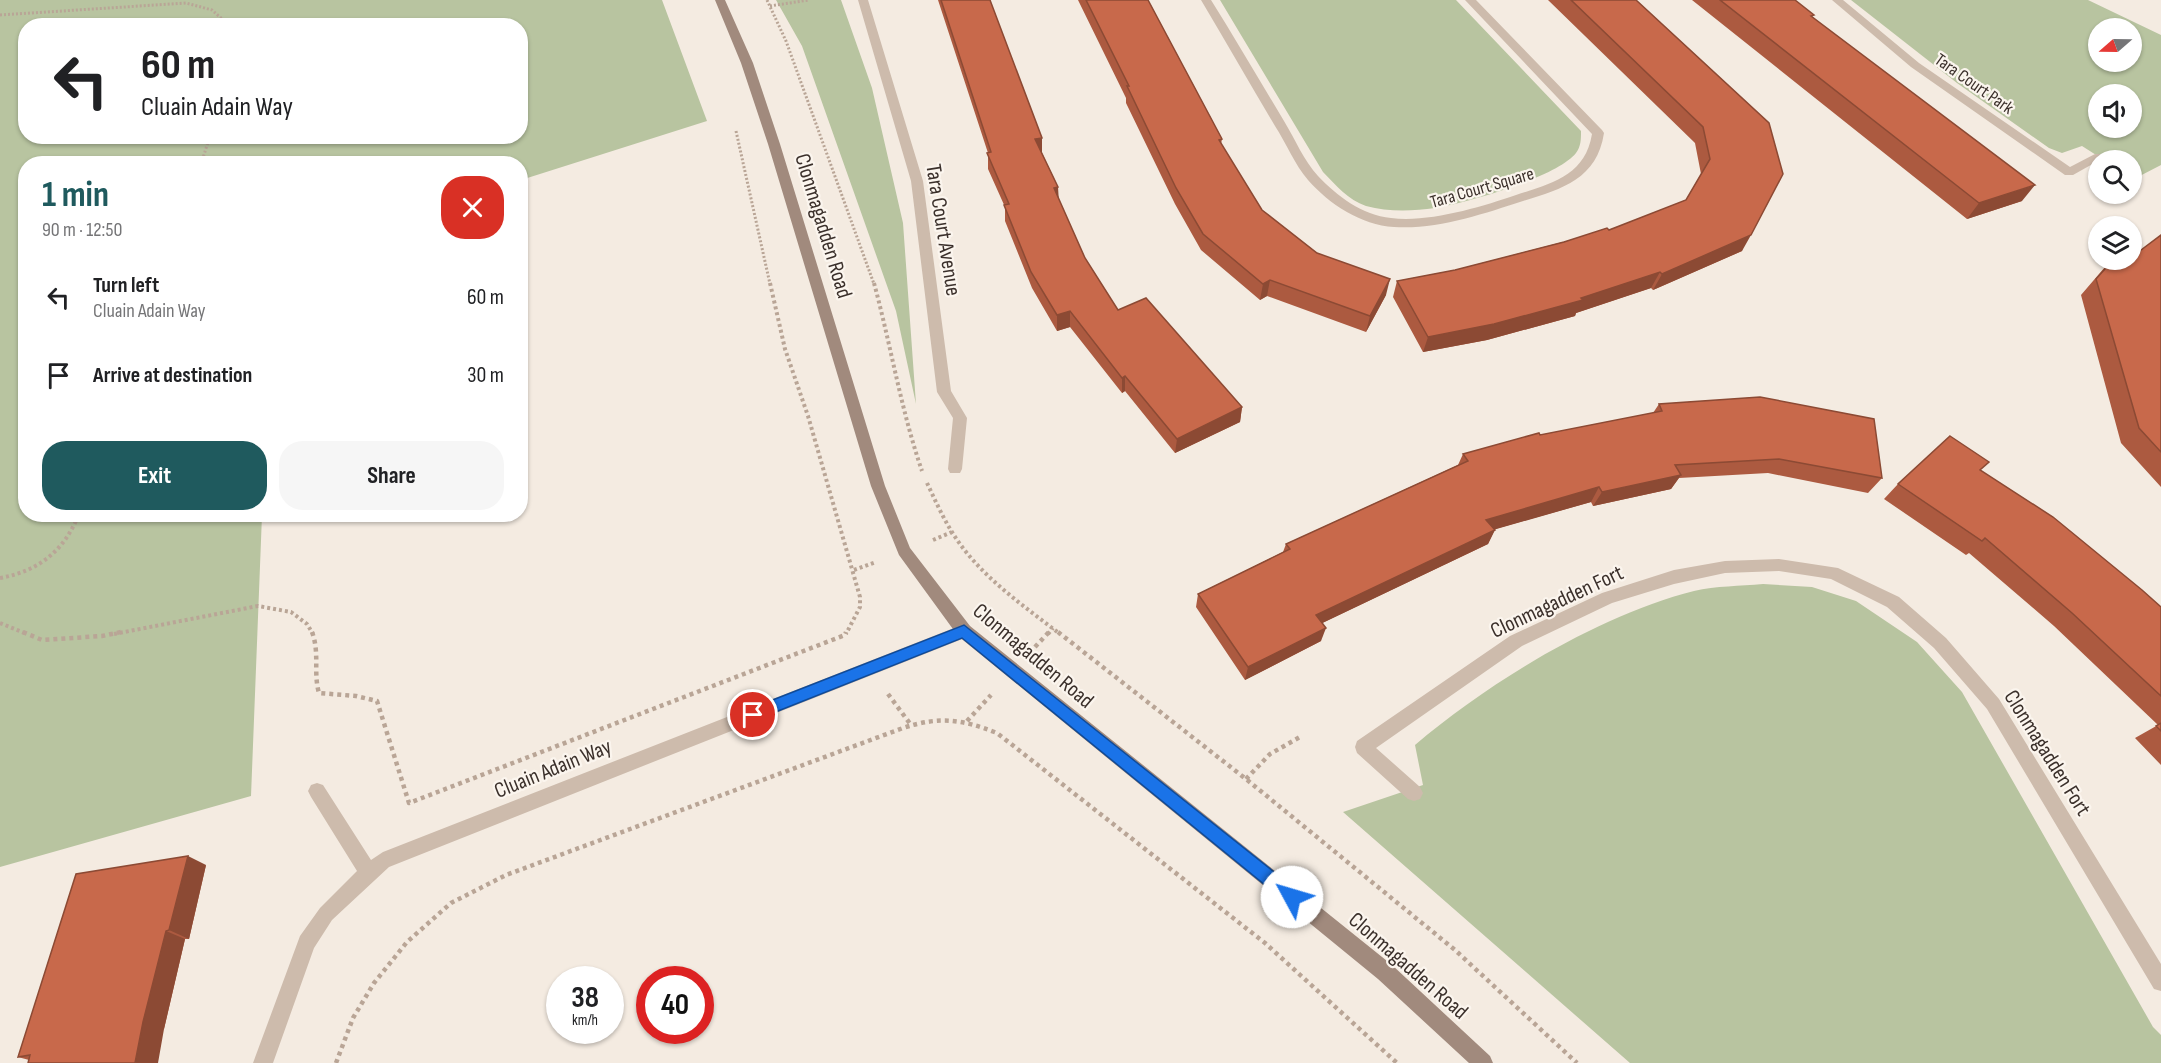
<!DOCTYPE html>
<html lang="en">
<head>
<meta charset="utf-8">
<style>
  body { margin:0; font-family:"Sofia Sans Condensed",sans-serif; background:#f6f6f6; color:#202124; height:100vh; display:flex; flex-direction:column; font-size:22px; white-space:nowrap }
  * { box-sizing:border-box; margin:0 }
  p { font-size:20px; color:#757577 }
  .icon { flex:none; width:33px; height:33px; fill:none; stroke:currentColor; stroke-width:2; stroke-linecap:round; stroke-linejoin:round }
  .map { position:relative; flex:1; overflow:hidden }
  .side { position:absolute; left:18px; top:156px; width:510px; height:366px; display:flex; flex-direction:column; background:#fff; border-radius:24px; box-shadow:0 2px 4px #0004 }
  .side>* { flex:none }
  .top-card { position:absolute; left:18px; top:18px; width:510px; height:126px; border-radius:24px; box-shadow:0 2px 4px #0004; background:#fff; color:#202124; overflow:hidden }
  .needle { width:39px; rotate:250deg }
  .buttons { position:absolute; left:2088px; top:18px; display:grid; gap:12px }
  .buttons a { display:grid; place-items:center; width:54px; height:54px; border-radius:50%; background:#fff; box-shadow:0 2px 4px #0004; font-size:30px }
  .speed { position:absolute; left:546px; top:966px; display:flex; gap:12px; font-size:30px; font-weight:700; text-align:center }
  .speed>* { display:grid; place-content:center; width:78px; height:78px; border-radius:50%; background:#fff; box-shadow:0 2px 4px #0004; line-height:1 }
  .speed small { font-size:15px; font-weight:400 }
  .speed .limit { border:9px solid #d22; background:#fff; color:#111 }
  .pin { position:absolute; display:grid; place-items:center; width:51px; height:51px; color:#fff; margin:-26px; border:3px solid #fff; border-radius:50%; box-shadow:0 2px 6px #0007 }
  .me { position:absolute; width:66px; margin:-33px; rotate:309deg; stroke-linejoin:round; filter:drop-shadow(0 0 4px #0008) }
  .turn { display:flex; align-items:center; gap:21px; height:126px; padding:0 24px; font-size:27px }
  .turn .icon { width:78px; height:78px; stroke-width:2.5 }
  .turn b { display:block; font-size:42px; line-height:51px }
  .round { display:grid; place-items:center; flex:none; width:63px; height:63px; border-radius:24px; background:#f6f6f6 }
  .summary { display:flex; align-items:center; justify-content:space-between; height:102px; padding:0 24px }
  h1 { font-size:36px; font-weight:700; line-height:45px; color:#1f5a5e }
  .button { display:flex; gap:12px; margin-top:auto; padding:12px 24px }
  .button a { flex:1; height:69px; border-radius:24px; background:#1f5a5e; color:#fff; font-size:24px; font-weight:700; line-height:69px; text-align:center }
  .button a+a { background:#f6f6f6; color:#202124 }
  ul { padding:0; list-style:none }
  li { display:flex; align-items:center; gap:18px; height:78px; padding:0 24px }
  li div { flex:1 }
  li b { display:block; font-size:22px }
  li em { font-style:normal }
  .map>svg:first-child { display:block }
  .green { fill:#b8c4a0; fill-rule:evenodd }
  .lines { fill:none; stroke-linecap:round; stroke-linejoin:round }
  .path-far2 { stroke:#b9a596; stroke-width:3; stroke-dasharray:2 2; stroke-linecap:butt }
  .path-far1 { stroke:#b9a596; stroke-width:4; stroke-dasharray:3 3; stroke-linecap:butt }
  .path { stroke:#b9a596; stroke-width:4.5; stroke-dasharray:4 4; stroke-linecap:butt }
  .street { fill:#cdbbac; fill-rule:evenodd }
  .secondary { fill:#a18a7d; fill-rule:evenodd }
  .wall { fill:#ac5a40 }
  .shaded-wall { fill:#8c4a34 }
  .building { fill:#c8694b; stroke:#8c4a34; stroke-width:1.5 }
  .route { fill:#1a73e8; stroke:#114b97; stroke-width:1.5 }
  .labels { text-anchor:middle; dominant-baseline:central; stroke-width:4.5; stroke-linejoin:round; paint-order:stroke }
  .far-street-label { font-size:18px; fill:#3b302b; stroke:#fbf5ee }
  .street-label { font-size:22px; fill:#3b302b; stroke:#fbf5ee }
</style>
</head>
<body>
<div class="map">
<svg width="2161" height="1063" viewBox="0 0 2161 1063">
  <rect width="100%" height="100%" fill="#f4ebe1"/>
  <g class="green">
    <path d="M0 0H662L707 121 521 180 520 164H26V514L262 515 251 796 0 867ZM26 26H520V136H26Z"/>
    <path d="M776 0H841L872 88 903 223 916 404 896 311 802 46Z"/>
    <path d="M1220 0H1456L1581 131C1581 140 1581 146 1576 153 1557 177 1467 203 1435 208 1413 211 1388 212 1366 206 1348 200 1336 185 1323 172Z"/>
    <path d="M1851 0H2088L2161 35V165L2132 180V160H2104L2082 146 2062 153 2049 148 1957 83ZM2098 28H2132V62H2098ZM2098 94H2132V128H2098Z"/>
    <path d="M1763 584 1812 587 1856 601 1917 642 1962 692 2153 1027 2161 1035V1063H1630L1343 812 1423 785 1415 745C1489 682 1599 615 1694 591 1716 586 1740 586 1763 584Z"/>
  </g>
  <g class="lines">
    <g class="path-far2">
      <path d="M767 0 786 41 874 284"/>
      <path d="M770 6 809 0"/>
      <path d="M0 15 186 3 212 10 230 26"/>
      <path d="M736 131 770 284"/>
      <path d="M201 164 210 136"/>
    </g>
    <g class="path-far1">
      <path d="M770 283 785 349 808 416 860 597V607L846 634"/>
      <path d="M874 283C891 346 901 410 922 471"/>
      <path d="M927 483C937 504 946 525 960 544 986 580 1025 607 1060 634"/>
      <path d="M933 540 952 532"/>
      <path d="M854 570 876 562"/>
      <path d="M0 578C39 571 64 551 79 514"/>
      <path d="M0 623 27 634"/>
      <path d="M114 634 258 606 291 612 307 624 313 634"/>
      <path d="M1048 634 1053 628"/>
    </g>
    <g class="path">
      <path d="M23 632 42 640 102 636 121 632"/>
      <path d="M312 632C320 653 313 673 319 693L356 696 377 701 409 803 845 635 846 632"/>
      <path d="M1058 632 1246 779 1455 950 1577 1063"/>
      <path d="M1035 647 1049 632"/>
      <path d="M888 694 911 725"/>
      <path d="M967 721 991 695"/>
      <path d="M1246 779 1270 754 1300 737"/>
      <path d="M336 1063 353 1018 374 983 407 942 451 903 506 875 903 728C940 716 961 719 997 733L1265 943 1397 1063"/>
    </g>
    <g class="street">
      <path d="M858 0H868L923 181 951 391 967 418 962 469 960 473H950L948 469 953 418 937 392 911 181Z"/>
      <path d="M1201 0H1211C1236 40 1260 81 1284 121 1295 139 1304 161 1318 176 1337 196 1362 215 1391 218 1428 223 1481 207 1516 195 1552 183 1585 176 1592 134L1465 0H1476L1602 130 1604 133C1597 179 1562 189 1523 201 1483 214 1436 230 1394 227 1361 225 1329 204 1308 180 1295 165 1286 143 1275 126 1250 84 1226 42 1201 0Z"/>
      <path d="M1832 0H1843L1919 63 2070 167 2095 154H2103L2105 157 2073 175H2065L1911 67Z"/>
      <path d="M1779 559 1838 568 1899 597 1946 638 1999 699 2161 964V991L2154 989 1987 709 1934 648 1887 607 1831 579 1779 571 1725 573 1674 584 1612 603 1522 646 1376 748 1420 787 1423 793 1420 799 1414 801 1408 799 1357 753 1355 747 1357 741 1510 636 1602 593 1674 570 1725 561Z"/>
      <path d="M964 624 970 626 972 631 970 636 389 867 332 920 314 948 273 1063H253L300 936 320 908 357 871 311 797 308 791 311 785 317 783 323 785 371 860 383 852Z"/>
    </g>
    <path class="secondary" d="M715 0H725L753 63 780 144 885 486 910 548 970 626 1392 965 1490 1056 1493 1063H1469L1378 979 958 636 899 555 871 486 768 144 741 63Z"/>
  </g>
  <g class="wall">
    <path d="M938 0H990L1042 153 1058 187V198L1085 258 1118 310 1242 407 1240 422 1175 453 1125 391 1122 393 1070 327 1057 331 1032 288 1005 221V207L988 169V153Z"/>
    <path d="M1078 0H1148L1222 139 1221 144 1262 210 1317 253 1386 295 1366 332 1267 296 1260 300 1201 250 1175 204 1126 103V98Z"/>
    <path d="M1548 0H1636L1769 123 1742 251 1653 290 1651 288 1576 313 1575 316 1487 340 1423 352 1393 297 1397 281 1455 270 1609 230 1686 200 1701 174 1695 143Z"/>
    <path d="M1692 0H1795L1813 17 2022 201 1967 219Z"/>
    <path d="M2161 235V487L2121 443 2081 295 2111 260H2132L2137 253Z"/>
    <path d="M1659 404 1882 478 1868 493 1768 473 1679 478 1671 489 1593 506 1591 502 1495 529 1488 544 1322 623 1321 641 1245 680 1196 607 1198 594 1283 552 1286 544 1458 465 1463 454 1540 435 1653 413Z"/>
    <path d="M1980 470 2161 607V765L2135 738 2158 725 2054 626 1969 553 1966 555 1884 499 1898 484Z"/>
    <path d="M206 865 189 939H185L164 1029 29 1060 18 1057Z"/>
  </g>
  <g class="shaded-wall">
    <path d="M1042 138V154L1035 139Z"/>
    <path d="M2035 185 2022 201 1967 219 1979 203Z"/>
    <path d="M1058 187 1059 203 1054 188Z"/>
    <path d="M1751 235 1742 251 1653 290 1662 274Z"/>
    <path d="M1660 272 1651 288 1576 313 1575 316 1487 340 1423 352 1428 337 1581 298Z"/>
    <path d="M1390 279 1386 295 1366 332 1370 316Z"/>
    <path d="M1270 280 1267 296 1260 300 1263 284Z"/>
    <path d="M1070 311V327L1057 331V315Z"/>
    <path d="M1125 376V391L1122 393V378Z"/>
    <path d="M1242 407 1240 422 1175 453 1177 439Z"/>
    <path d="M1681 475 1671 489 1593 506 1602 492Z"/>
    <path d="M1599 487 1591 502 1479 534 1486 520Z"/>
    <path d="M1495 530 1488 544 1312 628 1316 615Z"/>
    <path d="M1326 628 1321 641 1245 680 1248 667Z"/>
    <path d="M188 856 206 865 189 939 169 930Z"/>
    <path d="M166 931 185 939 164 1029 158 1063H135L143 1022Z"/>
  </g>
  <g class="building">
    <path d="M941 0H990L1042 138 1035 139 1058 187 1054 188 1085 258 1118 310 1146 298 1242 407 1177 439 1125 376 1122 378 1070 311 1057 315 1031 272 1004 205 1009 204 987 153 991 152Z"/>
    <path d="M1086 0H1148L1222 139 1219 140 1262 210 1317 253 1390 279 1370 316 1270 280 1263 284 1203 234 1176 188 1127 86H1129Z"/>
    <path d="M1571 0H1636L1769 123 1783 174 1751 235 1662 274 1660 272 1581 298 1583 300 1494 324 1428 337 1397 281 1455 270 1564 242 1607 228 1609 230 1686 200 1710 159 1703 127Z"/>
    <path d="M1720 0H1795L1814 15 1811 16 2035 185 1979 203Z"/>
    <path d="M2161 235V452L2139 428 2096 279 2113 260H2132V251L2137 253Z"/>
    <path d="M1760 397 1874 419 1882 478 1779 459 1675 465 1681 475 1602 492 1599 487 1486 520 1495 530 1316 615 1326 628 1248 667 1198 594 1290 549 1286 544 1468 461 1463 454 1539 433 1540 435 1662 411 1659 404Z"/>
    <path d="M1950 436 1989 462 1980 470 2053 517 2142 590 2161 607V696L2072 613 1985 538 1982 541 1898 484Z"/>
    <path d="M2161 723V731L2156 726Z"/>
    <path d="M188 856 169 930 166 931 143 1022 135 1063H28L30 1055 18 1057 76 874Z"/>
  </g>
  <path class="route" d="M964 625 1298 891 1301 897 1298 903 1292 905 1287 903 962 638 753 721 747 719 745 715 747 710Z"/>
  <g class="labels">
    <g class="far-street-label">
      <text transform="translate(1974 84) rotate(35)">Tara Court Park</text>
      <text transform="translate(1482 188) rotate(-16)">Tara Court Square</text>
    </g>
    <g class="street-label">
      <text transform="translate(823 226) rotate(73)">Clonmagadden Road</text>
      <text transform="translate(943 230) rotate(81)">Tara Court Avenue</text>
      <text transform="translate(1557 602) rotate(-25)">Clonmagadden Fort</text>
      <text transform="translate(1033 656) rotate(40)">Clonmagadden Road</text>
      <text transform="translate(2047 753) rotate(58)">Clonmagadden Fort</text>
      <text transform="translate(553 769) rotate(-22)">Cluain Adain Way</text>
      <text transform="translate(1408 966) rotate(41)">Clonmagadden Road</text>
    </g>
  </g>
</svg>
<div class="buttons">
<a><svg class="needle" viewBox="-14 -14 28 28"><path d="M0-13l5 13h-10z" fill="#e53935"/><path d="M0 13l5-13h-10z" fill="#757577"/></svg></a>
<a><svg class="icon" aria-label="sound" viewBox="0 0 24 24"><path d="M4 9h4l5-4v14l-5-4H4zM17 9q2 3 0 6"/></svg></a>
<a><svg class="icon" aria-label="search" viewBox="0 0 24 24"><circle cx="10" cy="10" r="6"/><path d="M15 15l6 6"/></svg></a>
<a><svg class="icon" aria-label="layers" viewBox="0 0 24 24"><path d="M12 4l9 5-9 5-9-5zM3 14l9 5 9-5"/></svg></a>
</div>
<div class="speed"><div>38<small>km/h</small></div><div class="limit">40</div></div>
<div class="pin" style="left:753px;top:715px;background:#d93025"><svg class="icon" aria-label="arrive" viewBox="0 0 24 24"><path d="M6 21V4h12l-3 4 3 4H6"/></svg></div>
<svg class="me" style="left:1292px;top:897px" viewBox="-20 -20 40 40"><circle r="19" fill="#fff"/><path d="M0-13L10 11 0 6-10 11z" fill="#1a73e8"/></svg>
<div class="top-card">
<div class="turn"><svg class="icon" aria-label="left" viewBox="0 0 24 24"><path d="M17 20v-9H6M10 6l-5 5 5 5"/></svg><div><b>60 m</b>Cluain Adain Way</div></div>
</div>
<section class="side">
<div class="summary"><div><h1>1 min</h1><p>90 m · 12:50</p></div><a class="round" style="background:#d93025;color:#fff"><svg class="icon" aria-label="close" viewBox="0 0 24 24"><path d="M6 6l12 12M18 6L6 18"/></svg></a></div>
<ul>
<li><svg class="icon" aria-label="left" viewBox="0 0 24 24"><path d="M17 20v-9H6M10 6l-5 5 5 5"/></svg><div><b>Turn left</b><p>Cluain Adain Way</p></div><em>60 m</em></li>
<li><svg class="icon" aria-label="arrive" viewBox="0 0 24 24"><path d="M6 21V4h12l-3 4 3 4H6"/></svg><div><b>Arrive at destination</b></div><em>30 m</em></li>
</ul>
<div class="button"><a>Exit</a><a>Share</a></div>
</section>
</div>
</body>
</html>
